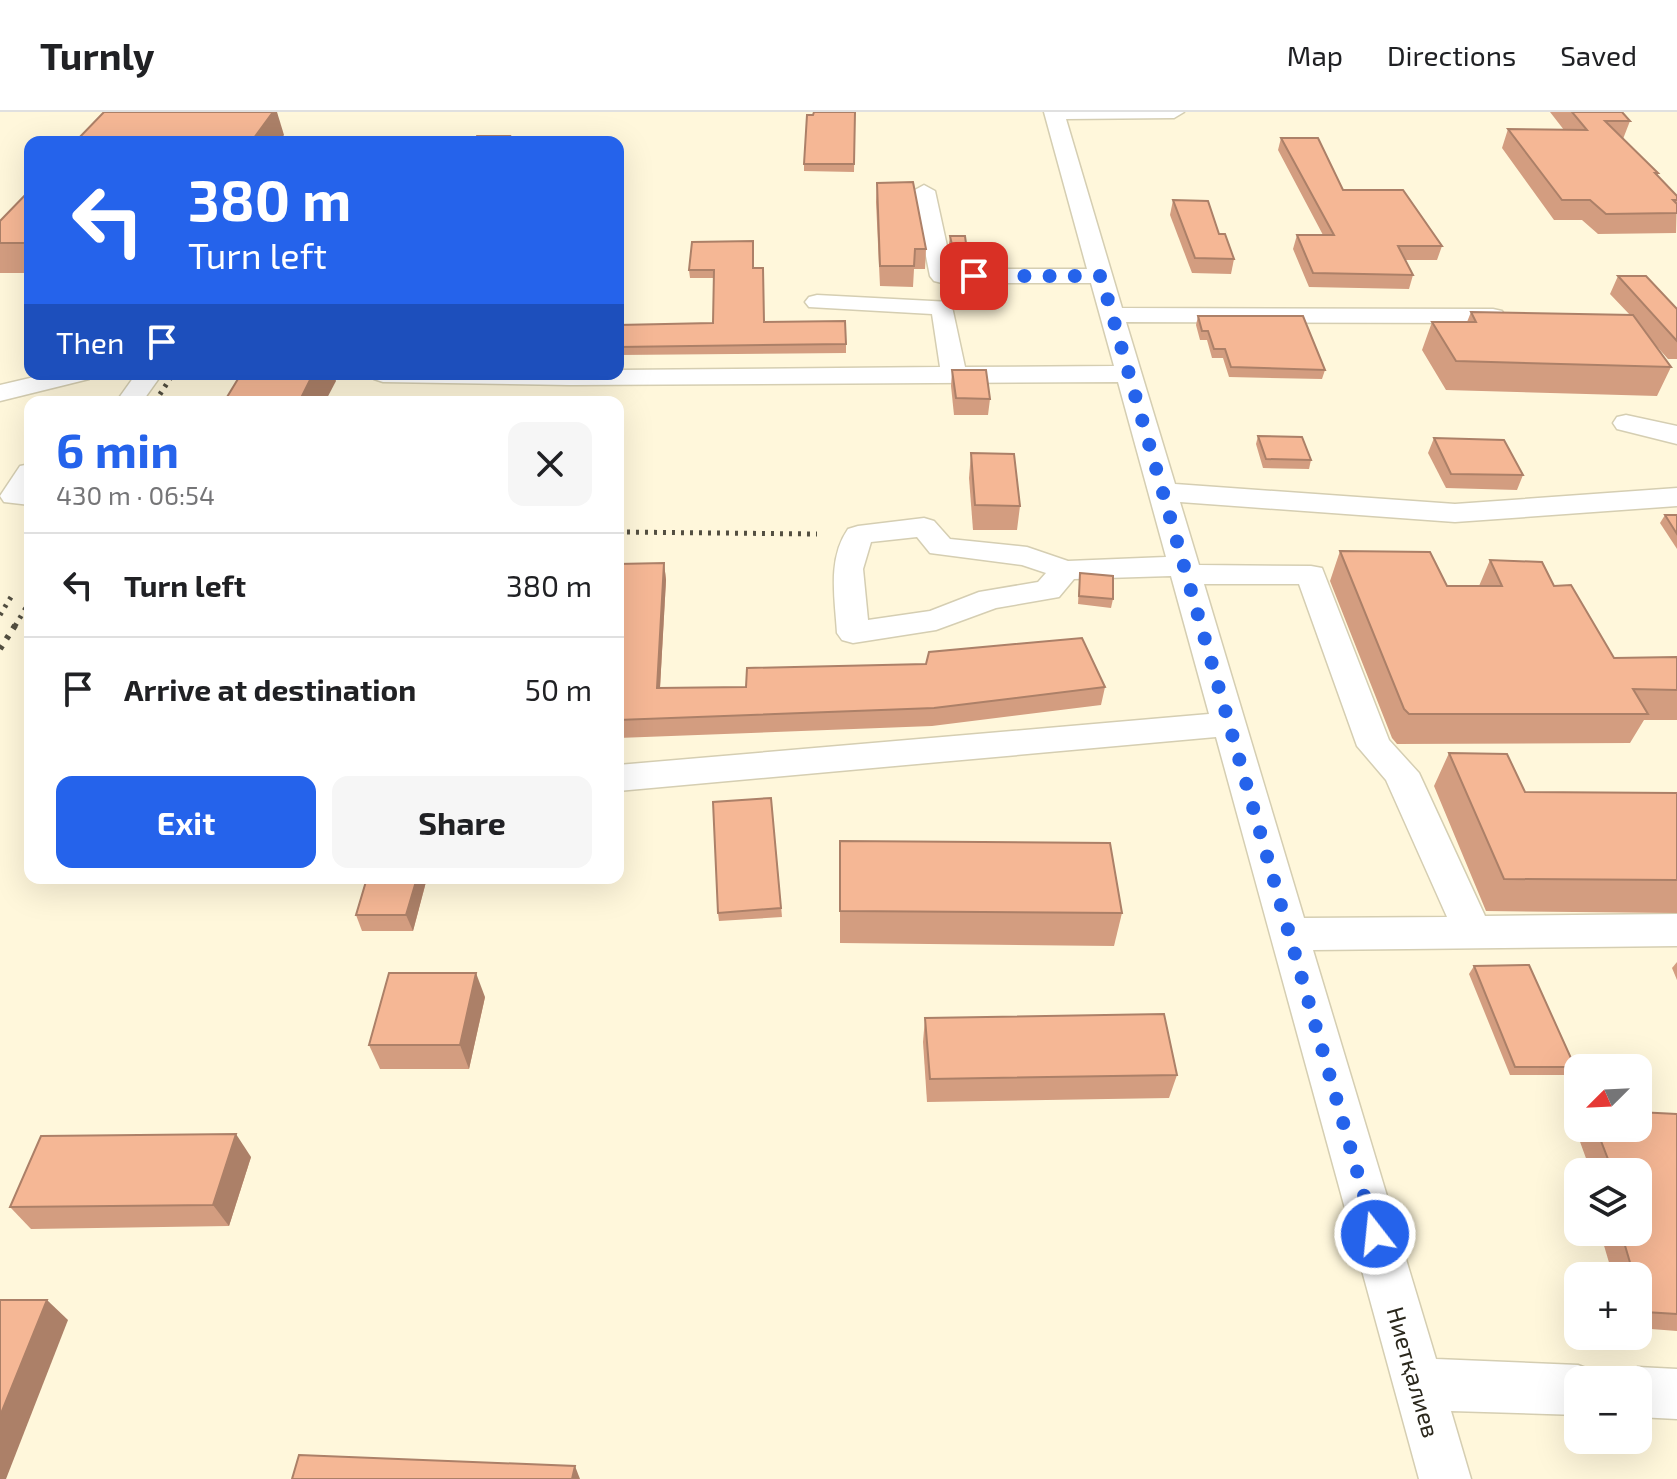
<!DOCTYPE html>
<html lang="en">
<head>
<meta charset="utf-8">
<style>
  body { margin:0; font-family:"Exo 2",sans-serif; background:#f6f6f6; color:#202124; height:100vh; display:flex; flex-direction:column; font-size:30px; white-space:nowrap }
  * { box-sizing:border-box; margin:0 }
  p { font-size:26px; color:#757577 }
  .icon { flex:none; width:44px; height:44px; fill:none; stroke:currentColor; stroke-width:2; stroke-linecap:round; stroke-linejoin:round }
  .map { position:relative; flex:1; overflow:hidden }
  .side { position:absolute; left:24px; top:284px; width:600px; height:488px; display:flex; flex-direction:column; background:#fff; border-radius:16px; box-shadow:0 8px 32px #0002 }
  .side>* { flex:none }
  .guide { position:absolute; left:24px; top:24px; width:600px; height:244px; border-radius:16px; box-shadow:0 8px 32px #0002; background:#2563eb; color:#fff; overflow:hidden }
  .needle { width:52px; rotate:246deg }
  .fabs { position:absolute; left:1564px; top:942px; display:grid; gap:16px }
  .fabs a { display:grid; place-items:center; width:88px; height:88px; border-radius:16px; background:#fff; box-shadow:0 8px 32px #0002; font-size:40px }
  .pin { position:absolute; display:grid; place-items:center; width:68px; height:68px; color:#fff; margin:-34px; border-radius:16px; box-shadow:0 4px 12px #0006 }
  .me { position:absolute; width:88px; margin:-44px; rotate:344deg; stroke-linejoin:round; filter:drop-shadow(0 0 6px #0008) }
  .turn { display:flex; align-items:center; gap:28px; height:168px; padding:0 32px; font-size:36px }
  .turn .icon { width:104px; height:104px; stroke-width:2.5 }
  .turn b { display:block; font-size:56px; line-height:68px }
  .then { display:flex; align-items:center; height:76px; padding:0 32px; background:#0003; gap:16px; font-size:30px }
  .round { display:grid; place-items:center; flex:none; width:84px; height:84px; border-radius:16px; background:#f6f6f6 }
  .overview { display:flex; align-items:center; justify-content:space-between; height:136px; padding:0 32px }
  h1 { font-size:48px; font-weight:700; line-height:60px; color:#2563eb }
  .cta { display:flex; gap:16px; margin-top:auto; padding:16px 32px }
  .cta a { flex:1; height:92px; border-radius:16px; background:#2563eb; color:#fff; font-size:32px; font-weight:700; line-height:92px; text-align:center }
  .cta a+a { background:#f6f6f6; color:#202124 }
  ul { padding:0; list-style:none }
  li { display:flex; align-items:center; gap:24px; height:104px; padding:0 32px; border-top:2px solid #e0e0e0 }
  li div { flex:1 }
  li b { display:block; font-size:30px }
  li em { font-style:normal }
  header { display:flex; align-items:center; gap:48px; box-sizing:border-box; height:112px; padding:0 40px; background:#fff; border-bottom:2px solid #e0e0e0 }
  header strong { font-size:38px }
  nav { display:flex; gap:44px; margin-inline-start:auto; font-size:28px }
  .map>svg:first-child { display:block }
  .lines { fill:none; stroke-linecap:round; stroke-linejoin:round }
  .minor-casing { stroke:#d5ceb2; stroke-width:3 }
  .minor { fill:#fff; fill-rule:evenodd }
  .rail-far1 { stroke:#534f41; stroke-width:5; stroke-dasharray:3 6; stroke-linecap:butt }
  .rail { stroke:#534f41; stroke-width:6; stroke-dasharray:4 8; stroke-linecap:butt }
  .wall { fill:#d39d80 }
  .shaded-wall { fill:#ac8068 }
  .building { fill:#f5b795; stroke:#ac8068; stroke-width:2 }
  .route { stroke:#2563eb; stroke-width:14; stroke-dasharray:0 25.2 }
  .labels { text-anchor:middle; dominant-baseline:central; stroke-width:6; stroke-linejoin:round; paint-order:stroke }
  .street-label { font-size:24px; fill:#2b281d; stroke:#fff }
</style>
</head>
<body>
<header>
<strong>Turnly</strong>
<nav><a>Map</a><a>Directions</a><a>Saved</a></nav>
</header>
<div class="map">
<svg width="1677" height="1367" viewBox="0 0 1677 1367">
  <rect width="100%" height="100%" fill="#fff7db"/>
  <g class="lines">
    <g class="minor-casing">
      <g id="minor">
        <path d="M1044 0H1184L1174 6 1066 7 1122 196 1493 197 1502 199 1505 204 1502 209 1493 211 1126 210 1175 372 1455 392 1677 376V394L1455 410 1180 390 1199 453 1311 454 1322 456 1389 628 1419 661 1485 804 1677 802V834L1313 838 1436 1247 1578 1253 1596 1260 1599 1268H1578V1303L1451 1299 1471 1367H1419L1216 625 618 679V653L1209 602 1171 464 1074 467 1059 485 996 496 936 518 853 531 842 528 837 521C835 487 827 447 848 417L858 414 924 406 934 409 950 427 1027 435 1068 449 1166 445 1118 270 570 273 383 270 374 267 370 262H618V258L940 255 932 202 809 195 805 190 809 185 817 183 951 190 965 255 1114 254 1091 171H942L934 169 930 164 913 79 924 73 935 79 952 157H1087ZM917 425 930 441 1022 453 1046 461 1038 470 979 480 930 499 868 508 863 457 871 430ZM1204 472H1299L1357 634 1386 668 1447 805 1304 806Z"/>
        <path d="M47 262H93L89 267 0 289V273Z"/>
        <path d="M136 262H162L142 290H116Z"/>
        <path d="M1626 303 1677 314V332L1617 317 1613 311 1617 305Z"/>
        <path d="M30 352V393L4 390 0 384 20 354Z"/>
        <path d="M1638 1255 1677 1257V1307L1638 1305V1268H1618L1620 1262Z"/>
      </g>
    </g>
    <use href="#minor" class="minor"/>
    <g class="rail-far1">
      <path d="M155 290 173 262"/>
      <path d="M618 420 817 422"/>
      <path d="M0 503 11 485"/>
      <path d="M15 514 30 489"/>
    </g>
    <path class="rail" d="M0 537 16 512"/>
  </g>
  <g class="wall">
    <path d="M855 0 854 60 804 59V52Z"/>
    <path d="M1550 0H1622L1630 9 1623 27 1658 61 1657 64 1677 84 1676 121 1598 122 1582 108H1554L1502 36 1508 17 1564 18Z"/>
    <path d="M1281 26 1343 78 1442 134 1437 148H1405L1413 163 1409 177 1309 175 1293 137 1297 123H1323L1278 38Z"/>
    <path d="M877 71 926 137 925 157H914L913 175 880 174 876 90Z"/>
    <path d="M30 78V161H0V109Z"/>
    <path d="M1173 88 1219 122 1234 147 1231 162 1192 161 1170 103Z"/>
    <path d="M950 124 968 146V154H954L949 131Z"/>
    <path d="M754 156 764 210 846 232V241L618 243V213L713 211 714 166H690L689 158Z"/>
    <path d="M1618 164 1677 197V247H1668L1651 228 1671 255 1657 284 1446 278 1422 238 1432 210H1467L1471 200 1630 203 1610 182Z"/>
    <path d="M1198 204 1325 258 1322 267 1229 265 1223 246H1212L1207 228H1200L1196 213Z"/>
    <path d="M952 258 990 287 988 303H954L951 274Z"/>
    <path d="M1258 324 1311 348 1309 357 1263 356 1256 332Z"/>
    <path d="M1434 326 1523 363 1517 378 1446 376 1428 341Z"/>
    <path d="M971 341 1020 394 1017 418H973L969 366Z"/>
    <path d="M1665 403H1677V437L1660 411Z"/>
    <path d="M1340 439 1447 474H1479L1490 448 1554 474 1614 546 1677 545V608H1644L1630 631 1397 632 1392 626 1330 469Z"/>
    <path d="M664 451 666 468 660 576 1105 575 1101 593 932 614 618 626V452Z"/>
    <path d="M1080 461 1113 487 1111 496 1078 492Z"/>
    <path d="M1449 641 1525 680 1677 681V801L1486 799 1434 674Z"/>
    <path d="M771 686 782 805 719 809 718 801Z"/>
    <path d="M840 729 1122 801 1114 834 840 831Z"/>
    <path d="M427 766 413 819H362L356 803Z"/>
    <path d="M1677 850V868L1672 856Z"/>
    <path d="M1474 854 1575 955 1569 963H1510L1469 862Z"/>
    <path d="M485 885 469 957H380L369 933Z"/>
    <path d="M925 906 1177 963 1169 986 927 990 923 930Z"/>
    <path d="M1677 1002V1219L1638 1216V1164H1613L1600 1120H1638V1060H1591L1575 1016 1578 1012V1016H1638Z"/>
    <path d="M251 1045 229 1114 31 1117 10 1095Z"/>
  </g>
  <g class="shaded-wall">
    <path d="M273 0H277L284 23 279 30H251Z"/>
    <path d="M619 177 620 185 618 197V183Z"/>
    <path d="M313 262H334L336 269 325 290H299Z"/>
    <path d="M664 451 666 468 659 593 657 576Z"/>
    <path d="M417 766H427L413 819 406 803Z"/>
    <path d="M476 861 485 885 469 957 460 933Z"/>
    <path d="M236 1022 251 1045 229 1114 213 1093Z"/>
    <path d="M47 1188 68 1208 6 1367H0V1304Z"/>
    <path d="M575 1354 580 1367H572Z"/>
  </g>
  <g class="building">
    <path d="M104 0H273L251 30H75Z"/>
    <path d="M814 0H855L854 52H804L807 3H813Z"/>
    <path d="M1572 0H1622L1630 9H1605L1658 61H1655L1677 84V88H1673L1677 92V101L1606 102 1590 88H1562L1508 17 1587 18Z"/>
    <path d="M477 24H510L508 30H474Z"/>
    <path d="M1281 26H1318L1343 78H1403L1442 134H1398L1413 163 1313 161 1297 123H1334Z"/>
    <path d="M913 70 926 137H915L914 154H880L877 71Z"/>
    <path d="M30 78V131H0V109Z"/>
    <path d="M1173 88 1208 89 1219 122H1225L1234 147 1195 146Z"/>
    <path d="M950 124H965L968 146H955Z"/>
    <path d="M753 129V156H763L764 210 845 209 846 232 618 235V213L713 211 714 158H689L692 130Z"/>
    <path d="M1618 164H1646L1677 197V229Z"/>
    <path d="M1471 200 1633 203 1671 255 1456 249 1432 210H1476Z"/>
    <path d="M1198 204H1303L1325 258 1231 255 1225 237H1214L1208 219H1202Z"/>
    <path d="M952 258H986L990 287 956 286Z"/>
    <path d="M241 262H313L299 290H224Z"/>
    <path d="M1258 324 1302 325 1311 348 1266 347Z"/>
    <path d="M1434 326 1504 328 1523 363 1451 362Z"/>
    <path d="M971 341 1014 342 1020 394 975 393Z"/>
    <path d="M1665 403H1677V422Z"/>
    <path d="M1340 439 1430 440 1447 474H1502L1490 448 1542 450 1554 474 1571 473 1614 546 1677 545V578L1633 577 1648 602H1409L1404 597Z"/>
    <path d="M664 451 657 576 746 575 747 556 926 552 929 540 1082 526 1105 575 934 596 618 608V452Z"/>
    <path d="M1080 461 1113 464V487L1079 484Z"/>
    <path d="M1449 641 1507 642 1525 680 1677 681V768L1504 767Z"/>
    <path d="M771 686 781 796 718 801 713 690Z"/>
    <path d="M840 729 1110 731 1122 801 840 799Z"/>
    <path d="M367 766H417L406 803H356Z"/>
    <path d="M1529 853 1575 955H1515L1474 854Z"/>
    <path d="M389 861H476L460 933H369Z"/>
    <path d="M1164 902 1177 963 930 967 925 906Z"/>
    <path d="M1638 1000 1677 1002V1202L1645 1200 1638 1176V1164H1634L1621 1120H1638V1060H1613L1596 1016H1638Z"/>
    <path d="M236 1022 213 1093 10 1095 41 1024Z"/>
    <path d="M0 1188H47L0 1304Z"/>
    <path d="M299 1343 575 1354 572 1367H292Z"/>
  </g>
  <g class="lines">
    <path class="route" d="M974 164H1101L1375 1122"/>
  </g>
  <g class="labels">
    <g class="street-label">
      <text transform="translate(1414 1260) rotate(74)">Ниетқалиев</text>
    </g>
  </g>
</svg>
<div class="fabs">
<a><svg class="needle" viewBox="-14 -14 28 28"><path d="M0-13l5 13h-10z" fill="#e53935"/><path d="M0 13l5-13h-10z" fill="#757577"/></svg></a>
<a><svg class="icon" aria-label="layers" viewBox="0 0 24 24"><path d="M12 4l9 5-9 5-9-5zM3 14l9 5 9-5"/></svg></a>
<a>+</a>
<a>−</a>
</div>
<div class="pin" style="left:974px;top:164px;background:#d93025"><svg class="icon" aria-label="arrive" viewBox="0 0 24 24"><path d="M6 21V4h12l-3 4 3 4H6"/></svg></div>
<svg class="me" style="left:1375px;top:1122px" viewBox="-20 -20 40 40"><circle r="17" fill="#2563eb" stroke="#fff" stroke-width="3"/><path d="M0-11L8 9 0 5-8 9z" fill="#fff"/></svg>
<div class="guide">
<div class="turn"><svg class="icon" aria-label="left" viewBox="0 0 24 24"><path d="M17 20v-9H6M10 6l-5 5 5 5"/></svg><div><b>380 m</b>Turn left</div></div>
<div class="then">Then<svg class="icon" aria-label="arrive" viewBox="0 0 24 24"><path d="M6 21V4h12l-3 4 3 4H6"/></svg></div>
</div>
<section class="side">
<div class="overview"><div><h1>6 min</h1><p>430 m · 06:54</p></div><a class="round"><svg class="icon" aria-label="close" viewBox="0 0 24 24"><path d="M6 6l12 12M18 6L6 18"/></svg></a></div>
<ul>
<li><svg class="icon" aria-label="left" viewBox="0 0 24 24"><path d="M17 20v-9H6M10 6l-5 5 5 5"/></svg><div><b>Turn left</b></div><em>380 m</em></li>
<li><svg class="icon" aria-label="arrive" viewBox="0 0 24 24"><path d="M6 21V4h12l-3 4 3 4H6"/></svg><div><b>Arrive at destination</b></div><em>50 m</em></li>
</ul>
<div class="cta"><a>Exit</a><a>Share</a></div>
</section>
</div>
</body>
</html>
